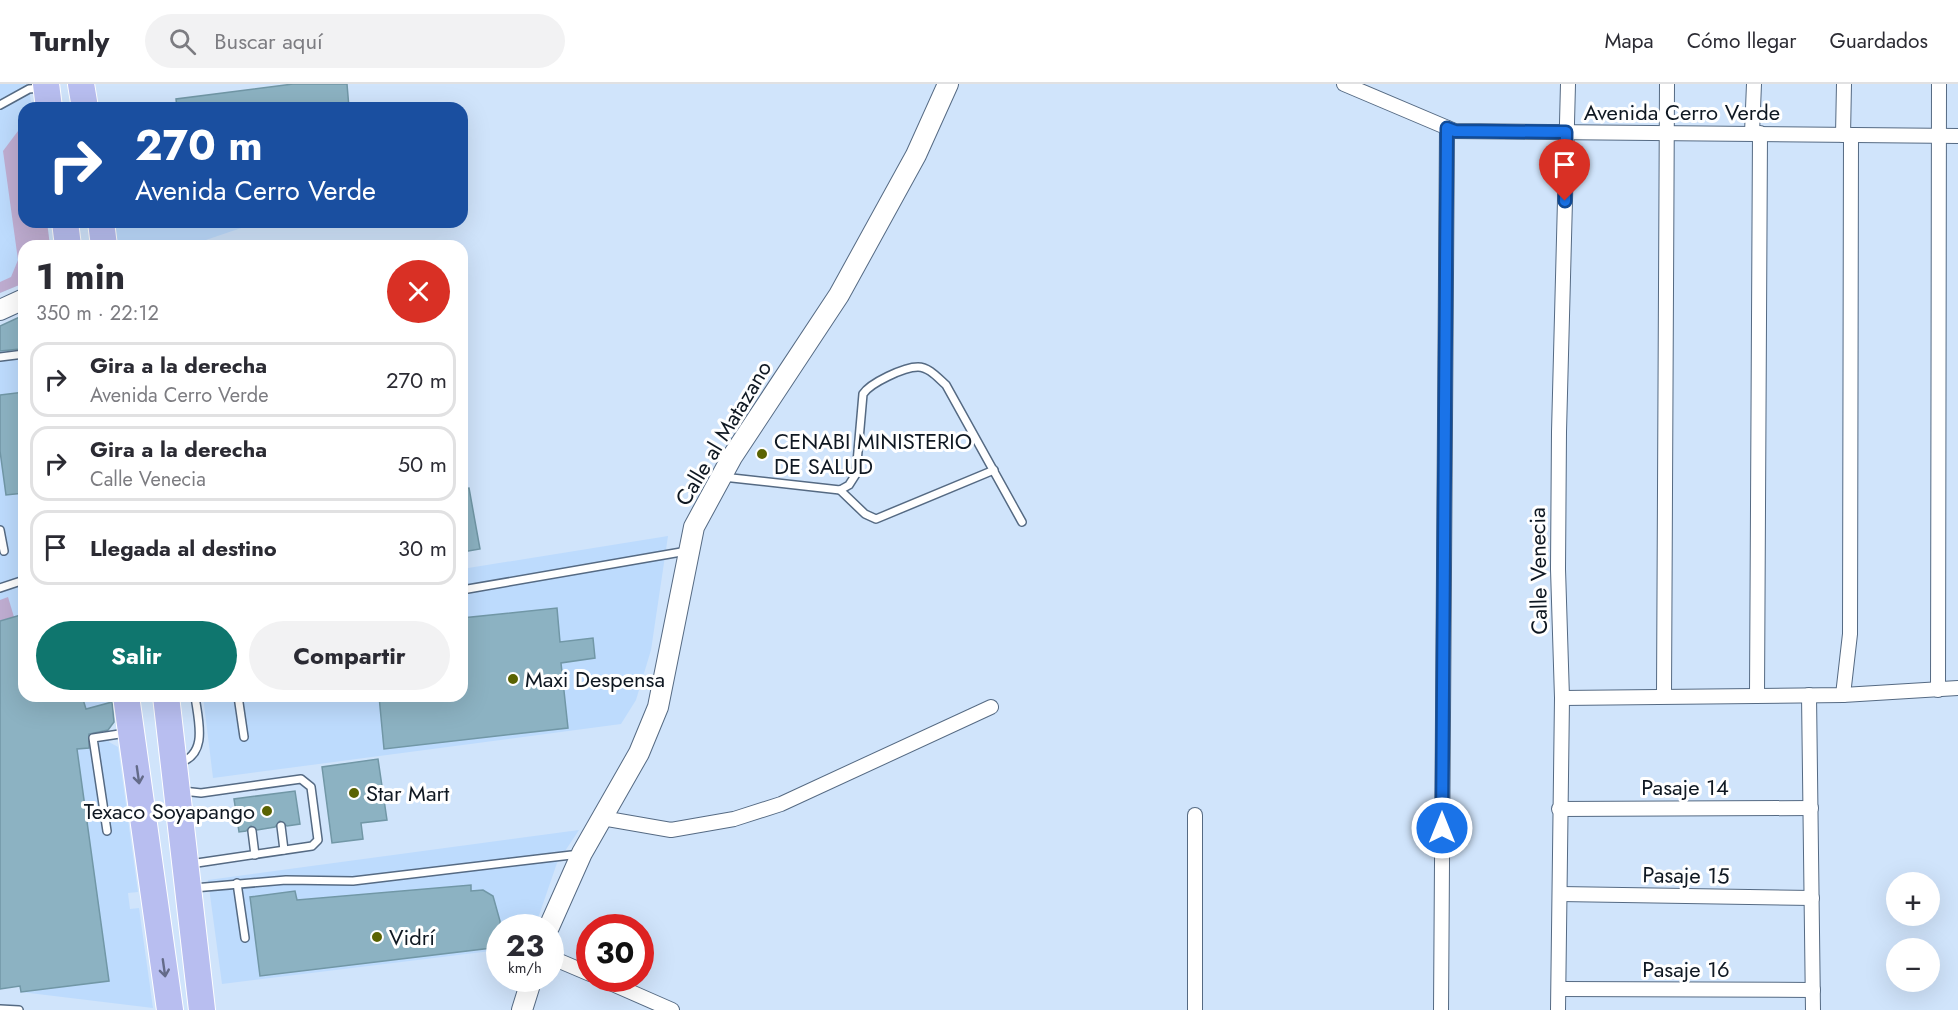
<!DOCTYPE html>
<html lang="es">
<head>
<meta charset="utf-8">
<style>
  body { margin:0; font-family:Jost,sans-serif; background:#f2f2f3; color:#2b2b33; height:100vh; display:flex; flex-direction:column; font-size:22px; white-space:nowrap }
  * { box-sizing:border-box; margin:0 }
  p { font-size:20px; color:#7c7c81 }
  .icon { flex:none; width:33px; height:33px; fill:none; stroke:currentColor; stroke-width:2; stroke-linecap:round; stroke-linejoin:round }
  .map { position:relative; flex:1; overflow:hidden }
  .panel { position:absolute; left:18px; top:156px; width:450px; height:462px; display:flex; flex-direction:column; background:#fff; border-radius:18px; box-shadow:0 6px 24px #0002 }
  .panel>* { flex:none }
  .hud { position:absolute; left:18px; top:18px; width:450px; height:126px; border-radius:18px; box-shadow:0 6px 24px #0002; background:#1a4fa0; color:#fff; overflow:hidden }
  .tools { position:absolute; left:1886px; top:788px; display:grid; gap:12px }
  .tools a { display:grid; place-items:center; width:54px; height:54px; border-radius:50%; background:#fff; box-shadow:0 6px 24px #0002; font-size:30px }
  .speed { position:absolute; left:486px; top:830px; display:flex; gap:12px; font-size:30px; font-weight:700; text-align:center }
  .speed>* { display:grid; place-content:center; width:78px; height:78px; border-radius:50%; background:#fff; box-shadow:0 6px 24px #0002; line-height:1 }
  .speed small { font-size:15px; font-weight:400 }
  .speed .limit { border:9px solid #d22; background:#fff; color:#111 }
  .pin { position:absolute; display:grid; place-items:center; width:51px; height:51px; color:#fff; margin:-62px -26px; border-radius:50% 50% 50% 0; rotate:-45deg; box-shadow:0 0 6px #0007 }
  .pin .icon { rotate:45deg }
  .me { position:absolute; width:66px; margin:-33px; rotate:0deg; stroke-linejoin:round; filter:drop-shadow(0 0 4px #0008) }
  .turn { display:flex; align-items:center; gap:21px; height:126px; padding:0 18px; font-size:27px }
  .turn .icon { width:78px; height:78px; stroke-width:2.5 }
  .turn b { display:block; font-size:42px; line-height:51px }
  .round { display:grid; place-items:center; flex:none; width:63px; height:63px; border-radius:32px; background:#f2f2f3 }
  .summary { display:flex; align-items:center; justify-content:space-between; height:102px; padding:0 18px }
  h1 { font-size:36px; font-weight:700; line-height:45px }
  .cta { display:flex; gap:12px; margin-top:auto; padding:12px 18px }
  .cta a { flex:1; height:69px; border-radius:36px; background:#0f766e; color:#fff; font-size:24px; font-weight:700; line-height:69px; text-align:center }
  .cta a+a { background:#f2f2f3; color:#2b2b33 }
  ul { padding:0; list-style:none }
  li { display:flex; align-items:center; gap:18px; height:75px; margin:0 12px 9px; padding:0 6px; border:3px solid #e1e1e2; border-radius:18px }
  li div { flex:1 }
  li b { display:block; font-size:22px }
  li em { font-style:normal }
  header { display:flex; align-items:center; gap:36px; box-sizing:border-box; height:84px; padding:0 30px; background:#fff; border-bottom:2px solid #e1e1e2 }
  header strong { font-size:28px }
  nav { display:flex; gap:33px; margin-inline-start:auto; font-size:21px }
  .search { width:420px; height:54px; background:#f2f2f3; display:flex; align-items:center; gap:15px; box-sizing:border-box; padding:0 21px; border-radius:33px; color:#7c7c81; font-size:22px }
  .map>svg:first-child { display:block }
  .built { fill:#bddbfd }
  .green { fill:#bfadd1 }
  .building { fill:#8cb2c2; stroke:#7197a6; stroke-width:1.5 }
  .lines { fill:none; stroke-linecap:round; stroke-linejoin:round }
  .lane-casing { stroke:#556a83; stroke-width:10 }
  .street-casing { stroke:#556a83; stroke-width:16 }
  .secondary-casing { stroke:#556a83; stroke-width:22 }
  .highway-casing { stroke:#fff; stroke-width:28 }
  .lane { stroke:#fff; stroke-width:7 }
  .street { stroke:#fff; stroke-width:14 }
  .secondary { stroke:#fff; stroke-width:20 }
  .highway { stroke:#b8bef0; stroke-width:26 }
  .oneway { stroke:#646b89 }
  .route-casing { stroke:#114b97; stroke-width:15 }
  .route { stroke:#1a73e8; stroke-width:10 }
  .poi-dot { fill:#5a6302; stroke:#fff; stroke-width:2 }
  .labels { text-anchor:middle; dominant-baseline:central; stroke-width:6; stroke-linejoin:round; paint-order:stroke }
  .street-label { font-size:22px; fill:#0f1822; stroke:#fff }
  .poi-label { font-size:22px; fill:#0f1822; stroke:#fff; text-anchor:start }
</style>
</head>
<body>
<header>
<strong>Turnly</strong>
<div class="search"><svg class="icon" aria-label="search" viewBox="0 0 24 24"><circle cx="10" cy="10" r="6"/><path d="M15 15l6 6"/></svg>Buscar aquí</div>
<nav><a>Mapa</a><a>Cómo llegar</a><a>Guardados</a></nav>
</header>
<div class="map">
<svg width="1958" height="926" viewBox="0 0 1958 926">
  <rect width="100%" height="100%" fill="#d0e4fb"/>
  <g class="built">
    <path d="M0 0H28L32 24H24V138H47L50 162H24V199L0 209Z"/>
    <path d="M109 138H259L188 162H113Z"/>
    <path d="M24 231V612H111L114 638 108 644 109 658 118 663 138 808 128 809 130 825 139 824 153 924 21 908 19 902 0 905V242Z"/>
    <path d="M668 452 651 566 636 616 621 640 213 694 203 612H462V485Z"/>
    <path d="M579 746 557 779 535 843H500L499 866 222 900 208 796Z"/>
  </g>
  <g class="green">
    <path d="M24 39V138H47L50 162H24V199L0 209V198L11 193 18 176 3 67Z"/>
    <path d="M8 513 14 533 0 537V516Z"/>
  </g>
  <g class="building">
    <path d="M293 0H347L349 24H177L176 15Z"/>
    <path d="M24 231V260H19L20 265 0 267V242Z"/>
    <path d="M24 308V409L6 411 0 367V311Z"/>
    <path d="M469 404 480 465 462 468V405Z"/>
    <path d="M557 524 560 558 593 554 595 574 561 579 568 644 384 665 379 612H462V534Z"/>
    <path d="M24 530V612H82L86 625 112 618 114 638 108 646 89 650V664L77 665 109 897 21 908 20 902 0 905V537Z"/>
    <path d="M378 675 387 736 361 739 363 755 332 759 322 683Z"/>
    <path d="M295 707 300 740 287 742 280 737 275 743 257 746 251 742 246 747 239 748 234 715Z"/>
    <path d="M471 801V807L483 806 493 812 500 837V863L260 892 250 813 295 807 297 816Z"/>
  </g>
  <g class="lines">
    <g class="lane-casing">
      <g id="lane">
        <path d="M0 21 29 5 41 4"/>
        <path d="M0 273 24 270"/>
        <path d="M723 393 840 406 849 401 856 390 863 310C870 299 904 283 918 283 929 283 938 294 946 301L1022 438"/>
        <path d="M840 406 865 430 876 435 994 386"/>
        <path d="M0 446 4 467"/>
        <path d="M0 504 24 496"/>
        <path d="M462 506 687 467"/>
        <path d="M238 612 244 653"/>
        <path d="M179 679C209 670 198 636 195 612"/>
        <path d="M183 707 201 709 301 695 311 703 318 756 312 762 197 779 192 785"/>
        <path d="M281 742 284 766"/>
        <path d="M107 747 93 654 126 649"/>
        <path d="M252 747 255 771"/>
        <path d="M237 799 245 854"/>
        <path d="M194 804 286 796 353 797 580 770"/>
        <path d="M0 925 19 926"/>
      </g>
    </g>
    <g class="street-casing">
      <g id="street">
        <path d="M1344 0 1455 47 1958 52"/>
        <path d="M1752 49 1754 0"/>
        <path d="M1843 51 1844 0"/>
        <path d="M1938 606 1939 0"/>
        <path d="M1664 611 1667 0"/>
        <path d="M1757 611 1760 49"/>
        <path d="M1809 611 1813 926"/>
        <path d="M1843 611 1850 550 1851 51"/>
        <path d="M1562 614 1843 611 1958 604"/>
        <path d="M1559 725 1811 724"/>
        <path d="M1195 731V926"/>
        <path d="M602 734 671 746 734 735 781 720 991 623"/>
        <path d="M1560 810 1812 814"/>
        <path d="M550 873 590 890"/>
        <path d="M599 894 672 926"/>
        <path d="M1559 905 1813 906"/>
        <path d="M1441 926 1447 44"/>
        <path d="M1558 926 1562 614 1558 485 1559 348 1568 0"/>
      </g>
    </g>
    <g class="secondary-casing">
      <g id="secondary">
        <path d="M0 226 24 215"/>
        <path d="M549 843 582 769 639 669 658 623 694 443 732 373 839 211 916 71 948 0"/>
        <path d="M522 926 532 894"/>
      </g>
    </g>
    <g class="highway-casing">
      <g id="highway">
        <path d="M46 0 49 24"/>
        <path d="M81 0 85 24"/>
        <path d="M65 138 68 162"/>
        <path d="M101 138 104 162"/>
        <path d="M126 612 170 926"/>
        <path d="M166 612 202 926"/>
      </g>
    </g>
    <use href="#lane" class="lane"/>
    <use href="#street" class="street"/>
    <use href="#secondary" class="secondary"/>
    <use href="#highway" class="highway"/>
  </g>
  <defs><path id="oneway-shaft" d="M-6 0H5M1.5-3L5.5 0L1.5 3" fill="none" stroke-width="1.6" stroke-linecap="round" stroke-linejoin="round" transform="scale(1.5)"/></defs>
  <g class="oneway">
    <use href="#oneway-shaft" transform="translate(138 691) rotate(82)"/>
    <use href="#oneway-shaft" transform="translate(164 884) rotate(82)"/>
  </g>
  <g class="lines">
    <g class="route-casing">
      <path id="route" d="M1442 744 1447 44 1455 47 1566 48 1565 117"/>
    </g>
    <use href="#route" class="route"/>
  </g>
  <g class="poi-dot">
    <circle cx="762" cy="370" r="6"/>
    <circle cx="513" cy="595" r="6"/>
    <circle cx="354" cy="709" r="6"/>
    <circle cx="267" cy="727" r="6"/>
    <circle cx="377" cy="853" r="6"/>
  </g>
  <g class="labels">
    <g class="street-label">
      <text x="1682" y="28">Avenida Cerro Verde</text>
      <text transform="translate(723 349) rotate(-59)">Calle al Matazano</text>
      <text transform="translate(1538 487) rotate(-91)">Calle Venecia</text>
      <text x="1685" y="703">Pasaje 14</text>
      <text transform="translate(1686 791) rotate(1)">Pasaje 15</text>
      <text x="1686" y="885">Pasaje 16</text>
    </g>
    <g class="poi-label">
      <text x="774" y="357">CENABI MINISTERIO<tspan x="774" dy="25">DE SALUD</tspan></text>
      <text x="525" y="595">Maxi Despensa</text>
      <text x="366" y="709">Star Mart</text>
      <text x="255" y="727" text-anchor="end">Texaco Soyapango</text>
      <text x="389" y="853">Vidrí</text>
    </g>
  </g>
</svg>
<div class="tools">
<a>+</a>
<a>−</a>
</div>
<div class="speed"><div>23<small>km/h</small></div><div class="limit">30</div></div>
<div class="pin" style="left:1565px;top:117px;background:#d93025"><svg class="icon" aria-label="arrive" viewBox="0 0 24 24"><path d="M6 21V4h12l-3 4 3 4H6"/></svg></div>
<svg class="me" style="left:1442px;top:744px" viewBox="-20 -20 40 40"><circle r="17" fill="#1a73e8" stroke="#fff" stroke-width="3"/><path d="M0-11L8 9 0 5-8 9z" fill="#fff"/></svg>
<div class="hud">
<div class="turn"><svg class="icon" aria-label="right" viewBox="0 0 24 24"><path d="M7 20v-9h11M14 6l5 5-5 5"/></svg><div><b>270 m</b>Avenida Cerro Verde</div></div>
</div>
<section class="panel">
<div class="summary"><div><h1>1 min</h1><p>350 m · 22:12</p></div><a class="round" style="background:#d93025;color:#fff"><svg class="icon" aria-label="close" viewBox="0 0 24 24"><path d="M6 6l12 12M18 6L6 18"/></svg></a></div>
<ul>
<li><svg class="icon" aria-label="right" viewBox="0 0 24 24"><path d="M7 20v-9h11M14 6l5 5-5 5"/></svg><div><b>Gira a la derecha</b><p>Avenida Cerro Verde</p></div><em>270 m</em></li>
<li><svg class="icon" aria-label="right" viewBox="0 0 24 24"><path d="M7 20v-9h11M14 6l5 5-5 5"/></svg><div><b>Gira a la derecha</b><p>Calle Venecia</p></div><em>50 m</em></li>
<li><svg class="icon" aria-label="arrive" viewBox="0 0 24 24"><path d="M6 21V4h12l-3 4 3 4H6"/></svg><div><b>Llegada al destino</b></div><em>30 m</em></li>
</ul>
<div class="cta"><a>Salir</a><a>Compartir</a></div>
</section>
</div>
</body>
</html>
